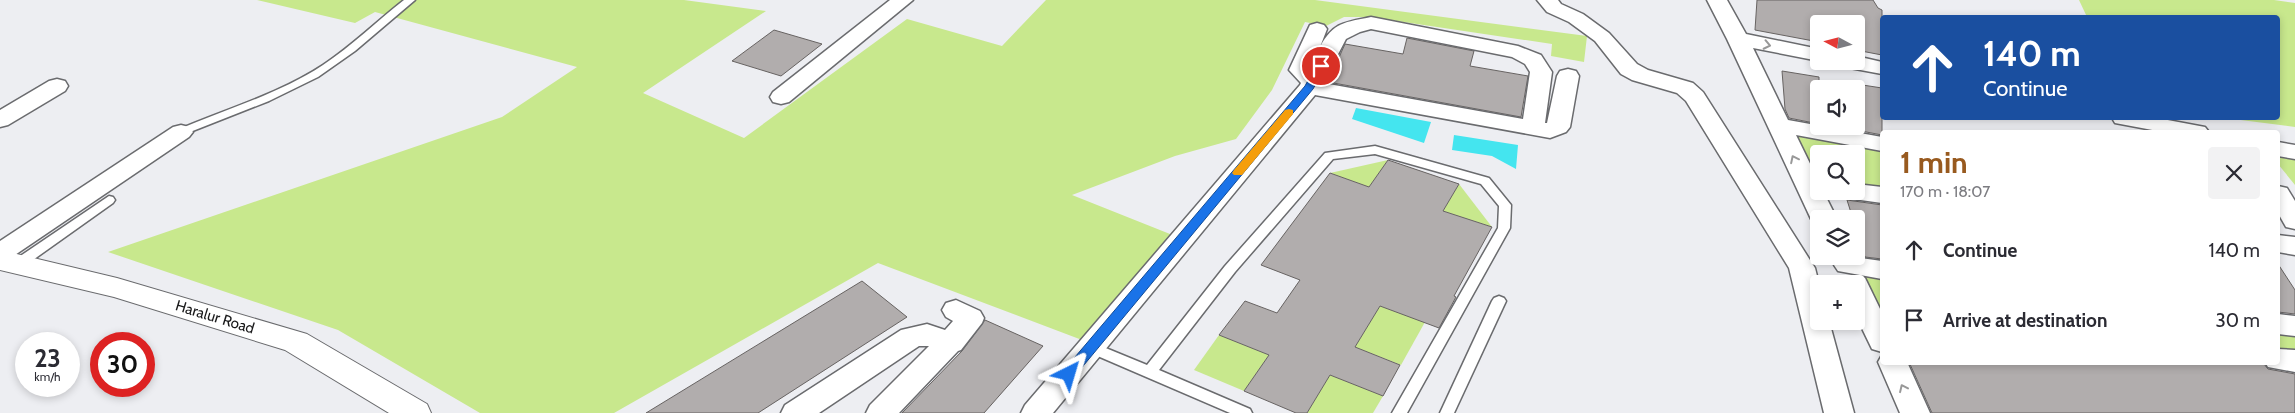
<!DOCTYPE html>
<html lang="en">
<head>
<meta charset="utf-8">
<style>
  body { margin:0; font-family:Cabin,sans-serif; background:#f2f2f3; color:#2b2b33; height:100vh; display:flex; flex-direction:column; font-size:19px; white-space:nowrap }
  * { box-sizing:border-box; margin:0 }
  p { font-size:16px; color:#7c7c81 }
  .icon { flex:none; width:28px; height:28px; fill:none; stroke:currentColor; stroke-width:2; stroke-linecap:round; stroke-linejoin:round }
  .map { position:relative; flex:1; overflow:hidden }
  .panel { position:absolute; left:1880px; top:130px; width:400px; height:235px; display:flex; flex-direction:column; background:#fff; border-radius:5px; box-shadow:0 2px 8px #0003 }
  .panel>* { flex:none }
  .guide { position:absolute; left:1880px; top:15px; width:400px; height:105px; border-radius:5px; box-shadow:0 2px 8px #0003; background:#1a4fa0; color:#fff; overflow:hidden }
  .needle { width:32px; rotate:277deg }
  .controls { position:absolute; left:1810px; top:15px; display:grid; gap:10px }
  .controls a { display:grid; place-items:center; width:55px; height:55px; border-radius:5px; background:#fff; box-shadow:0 2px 8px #0003; font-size:25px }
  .speed { position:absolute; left:15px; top:332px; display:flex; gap:10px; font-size:25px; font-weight:700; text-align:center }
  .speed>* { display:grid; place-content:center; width:65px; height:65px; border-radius:50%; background:#fff; box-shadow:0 2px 8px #0003; line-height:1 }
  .speed small { font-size:12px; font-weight:400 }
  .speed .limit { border:8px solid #d22; background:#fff; color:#111 }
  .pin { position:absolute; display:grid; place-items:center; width:42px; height:42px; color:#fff; margin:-21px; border:2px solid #fff; border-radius:50%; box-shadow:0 1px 5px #0007 }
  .me { position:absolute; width:55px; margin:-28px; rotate:40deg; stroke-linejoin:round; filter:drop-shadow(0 0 4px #0008) }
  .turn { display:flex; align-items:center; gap:18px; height:105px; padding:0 20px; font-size:22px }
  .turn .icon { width:65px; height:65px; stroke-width:2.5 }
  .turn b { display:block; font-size:35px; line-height:42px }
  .round { display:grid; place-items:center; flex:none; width:52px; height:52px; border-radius:5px; background:#f2f2f3 }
  .summary { display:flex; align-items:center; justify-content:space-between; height:85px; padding:0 20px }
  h1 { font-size:30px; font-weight:800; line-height:38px; color:#985a1f }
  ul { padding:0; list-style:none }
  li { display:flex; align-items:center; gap:15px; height:70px; padding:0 20px }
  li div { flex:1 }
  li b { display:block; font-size:19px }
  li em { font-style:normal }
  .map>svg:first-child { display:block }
  .green { fill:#c8e88d }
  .water { fill:#44e5ef }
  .building { fill:#b1adad; stroke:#676362 }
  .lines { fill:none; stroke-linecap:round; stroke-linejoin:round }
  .lane-casing { stroke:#6a6b6e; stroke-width:3 }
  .street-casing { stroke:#6a6b6e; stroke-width:3 }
  .secondary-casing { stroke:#6a6b6e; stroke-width:2 }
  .lane { fill:#fff; fill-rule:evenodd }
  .street { fill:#fff; fill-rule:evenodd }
  .secondary { fill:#fff; fill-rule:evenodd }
  .oneway { stroke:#989898 }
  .route { fill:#1a73e8; stroke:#114b97 }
  .slow { fill:#f59e0b }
  .labels { text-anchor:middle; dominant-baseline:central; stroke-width:4; stroke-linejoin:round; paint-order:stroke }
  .street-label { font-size:15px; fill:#19191a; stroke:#fff }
</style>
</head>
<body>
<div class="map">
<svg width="2295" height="413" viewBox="0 0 2295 413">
  <rect width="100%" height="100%" fill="#edeef2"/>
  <g class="green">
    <path d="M257 0H684L766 11 643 93 744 138 907 19 1002 46 1046 0H1315L1587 36 1584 62 1551 56 1552 44 1370 17H1344L1326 26 1305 22 1272 90 1236 139 1175 156 1072 195 1175 236 1082 340 878 263 614 413H480L338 330 108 252 502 117 577 67 375 12 355 23Z"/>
    <path d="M2079 0H2274L2295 3V127L2225 118H2278V18L2087 17Z"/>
    <path d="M1787 131 1882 148V193L1856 190V154H1819V186Z"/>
    <path d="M2278 157 2295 160V185L2278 164Z"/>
    <path d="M1388 160 1369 187 1330 173Z"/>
    <path d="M1459 184 1492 227 1443 211Z"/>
    <path d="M1855 268 1882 272V328Z"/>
    <path d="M1380 306 1425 322 1401 365 1355 347Z"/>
    <path d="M2278 326 2295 329V359L2278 358Z"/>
    <path d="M1219 335 1269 355 1244 391 1194 370Z"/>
    <path d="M1330 375 1383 396 1373 413H1307Z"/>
  </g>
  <g class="water">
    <path d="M1356 108 1431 122 1424 143 1352 119Z"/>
    <path d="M1454 135 1518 145 1516 169 1492 156 1452 150Z"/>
  </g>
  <g class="building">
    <path d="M1757 0H1873L1878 8 1882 10V55L1856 50V24H1819V42L1755 30Z"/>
    <path d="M774 30 822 44 781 76 732 61Z"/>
    <path d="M1407 38 1474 51 1470 66 1528 76 1521 117 1328 82 1345 44 1403 54Z"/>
    <path d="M1782 71 1819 77V124L1789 118 1785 109Z"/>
    <path d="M1856 84 1882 88V135L1856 130Z"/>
    <path d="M1388 160 1459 184 1443 211 1492 227 1454 296 1456 297 1439 328 1380 306 1355 347 1400 365 1383 396 1330 375 1307 413H1296L1244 391 1269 355 1219 335 1245 301 1277 313 1300 280 1261 265 1330 173 1369 187Z"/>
    <path d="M1847 200 1882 205V259L1865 257 1856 229V219H1853Z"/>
    <path d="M2278 264 2295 290V314L2278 312Z"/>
    <path d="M862 281 907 317 758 413H646Z"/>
    <path d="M985 320 1043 346 984 413H902L962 351Z"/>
    <path d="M1909 362 2264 364 2268 369 2295 374V413H1932Z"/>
  </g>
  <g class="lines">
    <g class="lane-casing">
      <g id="lane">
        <path d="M404 0H415L355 51 318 77 269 101 185 134 181 135 175 132 177 130C226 109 279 94 323 65 352 46 377 21 404 0Z"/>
        <path d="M1375 146 1489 178 1511 205 1510 228 1407 413H1392L1498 228 1499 206 1481 184 1375 154 1333 159 1235 272 1159 370 1250 409 1252 413H1230L1086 351 1084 347 1086 343 1091 342 1147 365 1225 266 1325 153Z"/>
        <path d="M109 196 113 197 115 200 113 203 23 267H13L11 264 13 261Z"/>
        <path d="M1499 296 1504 298 1506 301 1454 413H1440L1492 301 1494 298Z"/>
      </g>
    </g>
    <g class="street-casing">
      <g id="street">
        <path d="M890 0H913L789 102 781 104 773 102 770 97 773 92Z"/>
        <path d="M1537 0H1558L1561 4 1583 14 1609 33 1637 64 1648 70 1693 83 1703 92 1815 268 1819 284V321H1829L1854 413H1824L1789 268 1686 101 1677 93 1632 80 1621 74 1595 41 1569 22 1547 12Z"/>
        <path d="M1707 0H1727L1746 34 1819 49V61L1753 48 1788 120 1882 137V151L1796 135 1819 182V191H1823L1837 219H1819V226L1815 225 1811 219 1727 39Z"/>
        <path d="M1371 17 1518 46 1541 55 1552 72 1545 123H1547L1557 76 1560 71 1568 69 1576 71 1579 76 1570 127 1566 132 1550 138 1315 95 1053 413H1021L1025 405 1300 85 1301 83 1289 70 1310 25 1317 23 1324 25 1327 29 1320 47C1333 22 1346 22 1371 17ZM1371 29 1512 57 1525 64 1530 72 1523 119 1323 83 1346 39 1360 32Z"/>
        <path d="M1856 56 1882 62V74L1839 66 1836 61H1856Z"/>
        <path d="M57 79 65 81 68 86 65 91 8 125 0 127V110L49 81Z"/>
        <path d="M2112 118H2157L2205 127 2209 132H2163L2115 123Z"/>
        <path d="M181 125 189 127 193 132 189 137 9 259 0 262V241L173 127Z"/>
        <path d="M2278 142 2295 145V159L2278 156Z"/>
        <path d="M1856 184 1882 187V203L1839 197 1836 191H1856Z"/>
        <path d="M2278 186 2287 188 2295 201V229L2286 227 2278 213Z"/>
        <path d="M2278 235 2295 237V255L2278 252Z"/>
        <path d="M1846 256 1882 261V279L1838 271 1834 265 1838 259Z"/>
        <path d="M1856 276 1865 278 1882 313V352L1872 349 1856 316V284H1843L1847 278Z"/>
        <path d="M956 300 980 311 984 318 982 323 961 350 958 351 899 413H866L870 405 929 346H919L819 413H781L785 405 901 330 927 324 945 330 953 321 946 317 942 310 946 303Z"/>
        <path d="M2278 314 2295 316V336L2278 334Z"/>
        <path d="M2278 349 2295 350V372L2268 367 2265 362H2278Z"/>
        <path d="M1882 355V362H1907L1930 413H1900L1878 362Z"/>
      </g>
    </g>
    <g class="secondary-casing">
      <path id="secondary" d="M0 250 117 278 307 334 427 404 431 413H389L285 350 114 297 0 270Z"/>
    </g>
    <use href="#lane" class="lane"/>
    <use href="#street" class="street"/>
    <use href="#secondary" class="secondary"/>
  </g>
  <defs><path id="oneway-chevron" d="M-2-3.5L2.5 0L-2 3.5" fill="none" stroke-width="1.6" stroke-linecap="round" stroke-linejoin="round" transform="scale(1.25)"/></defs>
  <g class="oneway">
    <use href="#oneway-chevron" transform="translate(1767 45) rotate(12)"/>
    <use href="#oneway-chevron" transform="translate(1794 159) rotate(-116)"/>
    <use href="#oneway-chevron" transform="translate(1903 388) rotate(-115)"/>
  </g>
  <path class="route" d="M1321 63 1326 66 1313 89 1074 377H1064L1062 374 1064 370 1305 86 1316 66Z"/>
  <path class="slow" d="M1289 109 1293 110V114L1242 175H1234L1232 173 1234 170 1285 110Z"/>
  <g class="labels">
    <g class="street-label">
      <text transform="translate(215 317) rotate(17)">Haralur Road</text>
    </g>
  </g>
</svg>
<div class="controls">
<a><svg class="needle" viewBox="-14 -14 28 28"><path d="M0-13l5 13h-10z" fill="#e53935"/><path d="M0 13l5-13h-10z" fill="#7c7c81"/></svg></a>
<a><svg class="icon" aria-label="sound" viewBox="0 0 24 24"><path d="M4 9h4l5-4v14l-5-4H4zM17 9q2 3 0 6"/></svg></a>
<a><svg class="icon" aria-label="search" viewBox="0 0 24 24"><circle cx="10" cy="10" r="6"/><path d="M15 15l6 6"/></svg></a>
<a><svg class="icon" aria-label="layers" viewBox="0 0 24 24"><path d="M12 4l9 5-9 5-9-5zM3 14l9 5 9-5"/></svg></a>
<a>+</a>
</div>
<div class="speed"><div>23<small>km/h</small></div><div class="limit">30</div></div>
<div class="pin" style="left:1321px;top:66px;background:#d93025"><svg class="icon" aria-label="arrive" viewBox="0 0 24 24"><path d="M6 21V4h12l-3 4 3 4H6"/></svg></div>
<svg class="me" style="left:1069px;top:374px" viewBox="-20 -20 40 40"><path d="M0-17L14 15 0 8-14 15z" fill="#1a73e8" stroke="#fff" stroke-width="4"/></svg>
<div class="guide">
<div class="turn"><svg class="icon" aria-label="ahead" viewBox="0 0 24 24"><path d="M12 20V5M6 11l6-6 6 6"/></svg><div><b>140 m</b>Continue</div></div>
</div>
<section class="panel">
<div class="summary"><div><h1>1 min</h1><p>170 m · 18:07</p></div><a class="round"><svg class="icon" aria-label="close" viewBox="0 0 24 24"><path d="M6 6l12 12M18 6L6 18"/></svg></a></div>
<ul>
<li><svg class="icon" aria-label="ahead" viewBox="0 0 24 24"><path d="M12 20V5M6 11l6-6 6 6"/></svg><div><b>Continue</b></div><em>140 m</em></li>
<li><svg class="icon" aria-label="arrive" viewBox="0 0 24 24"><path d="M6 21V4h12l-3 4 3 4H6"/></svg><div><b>Arrive at destination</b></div><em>30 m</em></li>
</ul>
</section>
</div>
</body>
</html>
